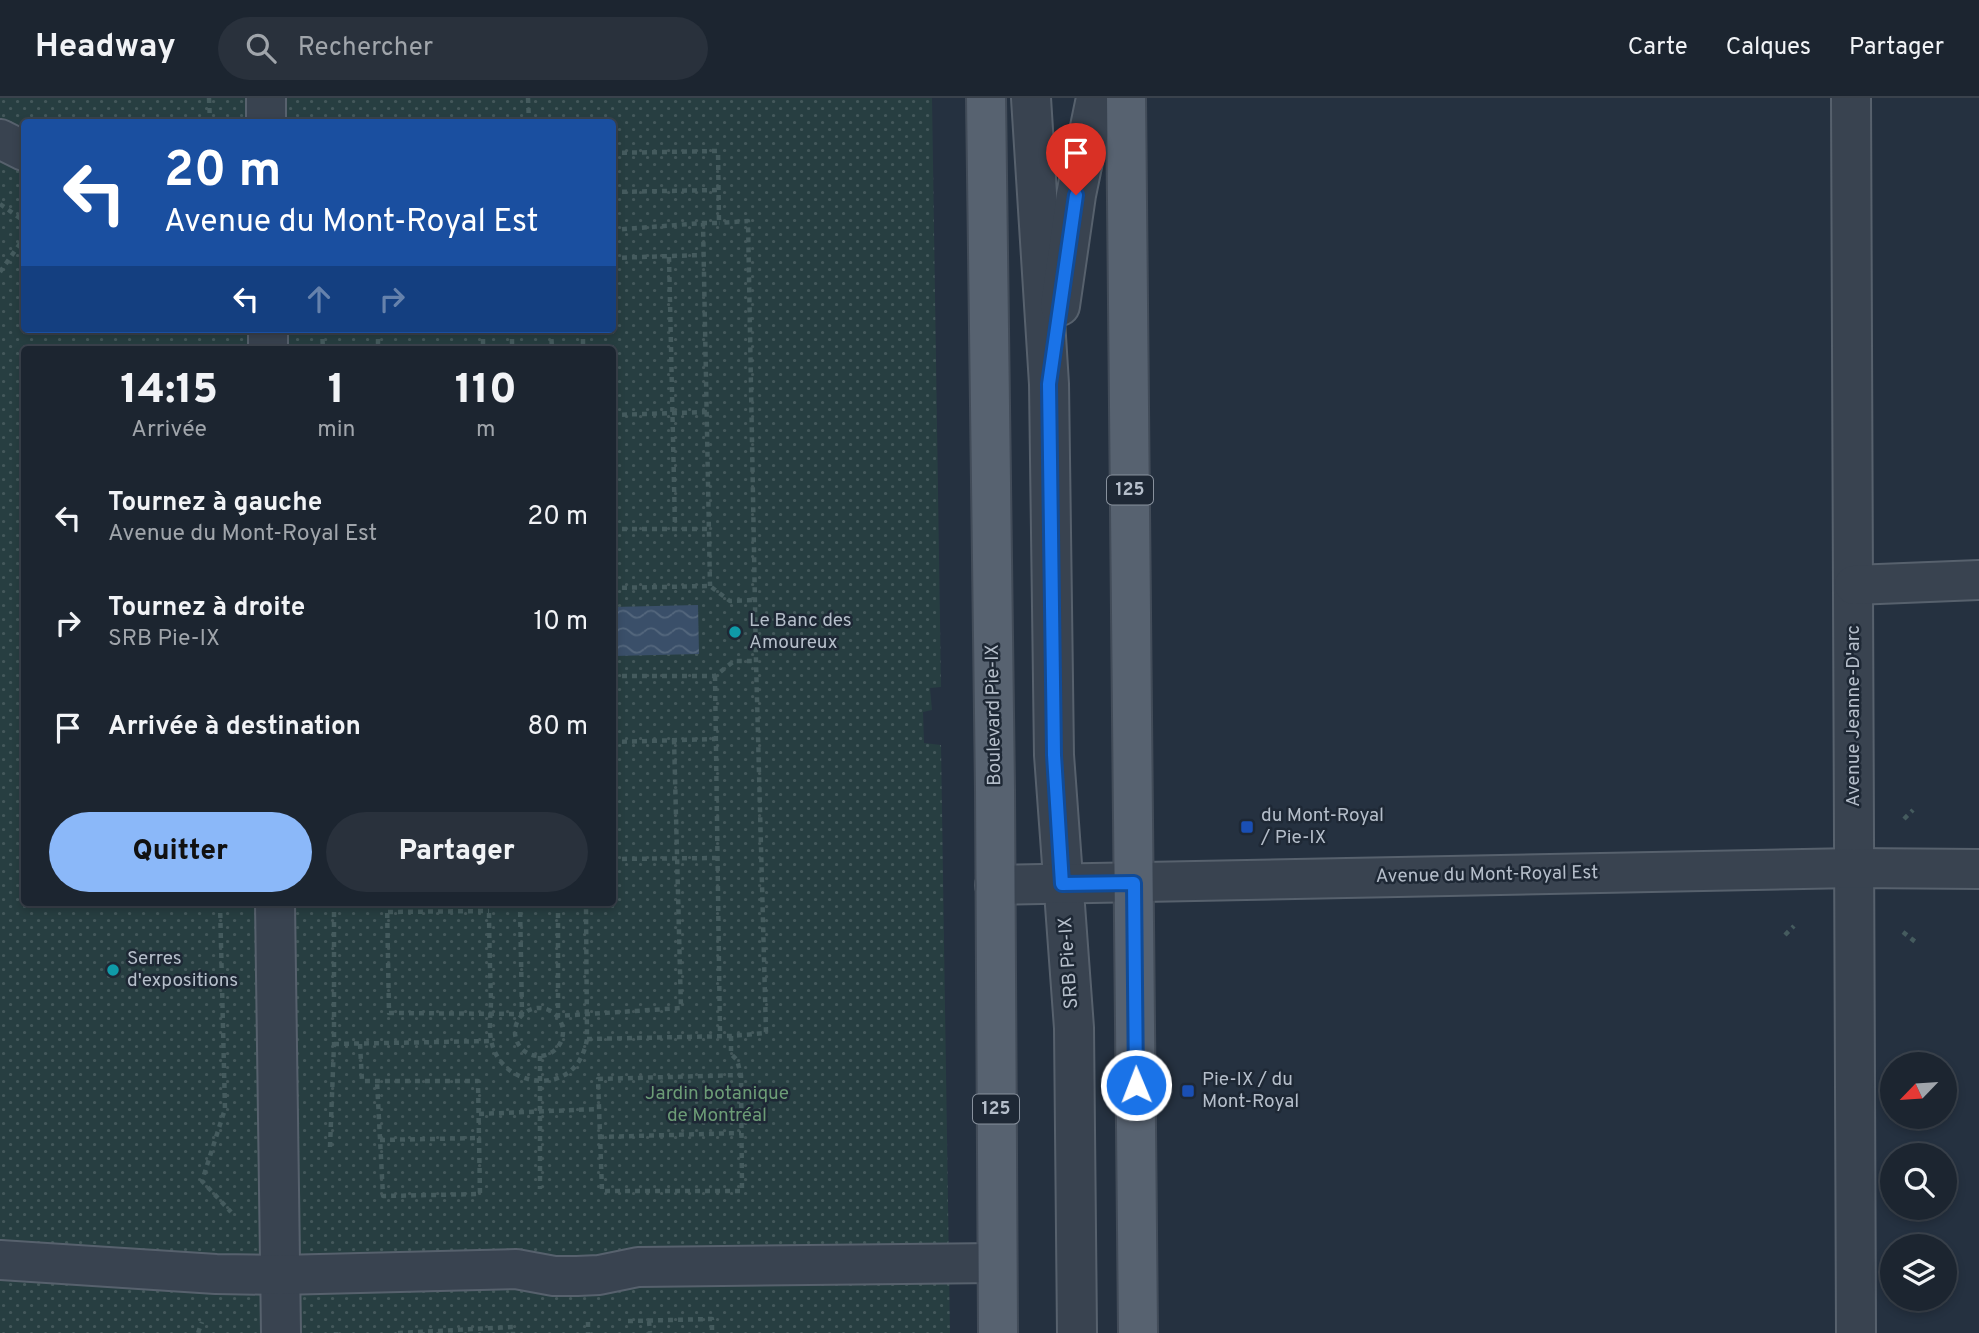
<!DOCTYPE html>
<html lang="fr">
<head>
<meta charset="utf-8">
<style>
  body { margin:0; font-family:Overpass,sans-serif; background:#29313c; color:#f1f3f6; height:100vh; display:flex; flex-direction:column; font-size:26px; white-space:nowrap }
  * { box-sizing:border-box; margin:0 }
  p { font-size:23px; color:#a0a5ab }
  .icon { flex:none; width:38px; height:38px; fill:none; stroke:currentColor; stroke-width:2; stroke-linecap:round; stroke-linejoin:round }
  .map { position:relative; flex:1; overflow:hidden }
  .side { position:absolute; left:21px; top:248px; width:595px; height:560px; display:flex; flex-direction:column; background:#1c2530; border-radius:7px; box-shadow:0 4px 10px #0003,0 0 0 2px #3a424c }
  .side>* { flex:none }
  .guide { position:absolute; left:21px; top:21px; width:595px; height:214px; border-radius:7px; box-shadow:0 4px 10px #0003,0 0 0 2px #3a424c; background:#1a4fa0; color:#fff; overflow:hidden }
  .needle { width:46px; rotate:245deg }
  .fabs { position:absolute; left:1880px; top:954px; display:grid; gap:14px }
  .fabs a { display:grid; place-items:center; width:77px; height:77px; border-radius:50%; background:#1c2530; box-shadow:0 4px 10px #0003,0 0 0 2px #3a424c; font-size:35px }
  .pin { position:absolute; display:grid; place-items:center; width:60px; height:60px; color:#fff; margin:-72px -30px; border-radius:50% 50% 50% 0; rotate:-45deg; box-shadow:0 0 7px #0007 }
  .pin .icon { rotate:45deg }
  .me { position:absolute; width:77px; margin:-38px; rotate:359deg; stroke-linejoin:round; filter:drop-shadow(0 0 5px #0008) }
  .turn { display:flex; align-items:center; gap:24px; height:147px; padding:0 28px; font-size:32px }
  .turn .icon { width:91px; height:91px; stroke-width:2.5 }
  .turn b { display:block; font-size:49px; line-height:60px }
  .lanes { display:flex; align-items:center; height:66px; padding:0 28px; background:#0003; justify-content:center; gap:35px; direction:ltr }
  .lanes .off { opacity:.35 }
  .eta { display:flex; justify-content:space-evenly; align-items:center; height:119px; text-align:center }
  .eta b { font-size:42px; font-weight:800; line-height:49px }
  .primary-button { display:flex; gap:14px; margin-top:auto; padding:14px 28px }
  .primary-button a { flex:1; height:80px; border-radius:42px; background:#8bb8f9; color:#111; font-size:28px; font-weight:800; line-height:80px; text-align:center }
  .primary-button a+a { background:#29313c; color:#f1f3f6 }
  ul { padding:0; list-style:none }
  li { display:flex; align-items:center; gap:21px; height:105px; padding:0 28px }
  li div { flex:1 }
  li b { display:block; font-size:26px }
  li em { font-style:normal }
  header { display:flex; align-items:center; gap:42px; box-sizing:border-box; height:98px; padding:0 35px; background:#1c2530; border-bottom:2px solid #3a424c }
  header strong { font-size:33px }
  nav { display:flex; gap:38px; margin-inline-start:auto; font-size:24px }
  .search { width:490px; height:63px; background:#29313c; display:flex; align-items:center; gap:18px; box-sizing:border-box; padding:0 24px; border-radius:38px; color:#a0a5ab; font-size:26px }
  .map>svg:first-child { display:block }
  .park { fill:url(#park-dots); fill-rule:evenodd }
  .water { fill:url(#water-waves) }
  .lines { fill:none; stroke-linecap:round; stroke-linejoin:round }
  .minor-casing { stroke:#57616d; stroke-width:42 }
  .major-casing { stroke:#424c59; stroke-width:42 }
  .path { stroke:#455b5e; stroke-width:4.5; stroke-dasharray:5 5; stroke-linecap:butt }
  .minor { stroke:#394350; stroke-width:38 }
  .major { stroke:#576270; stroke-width:38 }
  .route-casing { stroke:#114b97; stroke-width:18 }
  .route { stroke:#1a73e8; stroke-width:12 }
  .culture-dot { fill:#0f9aa8; stroke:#1e2835; stroke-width:2.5 }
  .transit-dot { fill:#1a4fb4; stroke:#1e2835; stroke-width:2.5 }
  .labels { text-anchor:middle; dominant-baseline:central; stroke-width:5; stroke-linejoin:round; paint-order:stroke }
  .shield { fill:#1e2835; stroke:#88919d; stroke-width:2 }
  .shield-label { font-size:18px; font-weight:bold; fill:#b5beca }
  .poi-label { font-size:19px; fill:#b5beca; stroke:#1e2835; text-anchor:start }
  .street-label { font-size:19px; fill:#b5beca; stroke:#1e2835 }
  .park-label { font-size:19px; fill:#6c9c76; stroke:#1e2835 }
</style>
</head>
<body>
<header>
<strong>Headway</strong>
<div class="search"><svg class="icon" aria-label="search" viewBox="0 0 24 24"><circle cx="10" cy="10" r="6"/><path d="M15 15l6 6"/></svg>Rechercher</div>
<nav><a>Carte</a><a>Calques</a><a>Partager</a></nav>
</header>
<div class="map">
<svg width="1979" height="1235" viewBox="0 0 1979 1235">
  <defs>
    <pattern id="park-dots" width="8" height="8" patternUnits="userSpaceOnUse" patternTransform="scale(1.75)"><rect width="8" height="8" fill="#273e41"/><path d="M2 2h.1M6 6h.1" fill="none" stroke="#44585b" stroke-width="1.8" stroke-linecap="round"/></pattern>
    <pattern id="water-waves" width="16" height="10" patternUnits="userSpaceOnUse" patternTransform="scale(1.75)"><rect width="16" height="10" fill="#3a4f69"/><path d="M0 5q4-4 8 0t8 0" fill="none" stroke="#54677d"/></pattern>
  </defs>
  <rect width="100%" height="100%" fill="#253140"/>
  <path class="park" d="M0 0H932L941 589 930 590 932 612 923 614 924 645 941 647 950 1235H0ZM24 24H612V231H24ZM24 252H612V805H24Z"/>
  <path class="water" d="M698 507 699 556 613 558V509Z"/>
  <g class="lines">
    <g class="minor-casing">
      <g id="minor">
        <path d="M266 0V24"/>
        <path d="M1031 0 1049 286 1054 657 1074 930 1077 1235"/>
        <path d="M1851 0 1856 1235"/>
        <path d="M0 41 24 53"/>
        <path d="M1060 208 1076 97 1096 0"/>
        <path d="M268 231V252"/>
        <path d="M1854 487 1979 482"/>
        <path d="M995 787 1854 770 1979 771"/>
        <path d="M275 805 281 1235"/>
        <path d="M0 1162 216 1176 280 1177 516 1171 554 1178H577L599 1177 638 1169 997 1165"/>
      </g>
    </g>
    <g class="major-casing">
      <g id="major">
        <path d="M986 0 995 692 998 1235"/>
        <path d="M1126 0 1138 1235"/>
      </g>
    </g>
    <g class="path">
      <path d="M209 0 210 24"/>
      <path d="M528 0 529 24"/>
      <path d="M612 55 718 53 719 125H703"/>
      <path d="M612 94 719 92"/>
      <path d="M0 106 24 123"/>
      <path d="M612 132 703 125 710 488"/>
      <path d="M669 159 675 430"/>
      <path d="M612 160 703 157"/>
      <path d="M0 174 24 140"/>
      <path d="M322 231 323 252"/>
      <path d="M378 231V252"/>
      <path d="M483 231V252"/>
      <path d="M512 231V252"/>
      <path d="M551 231 552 252"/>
      <path d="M583 231V252"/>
      <path d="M612 317 708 314"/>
      <path d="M612 431H709"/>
      <path d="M612 490 710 488 730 503 754 502"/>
      <path d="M612 578H715L734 563H756"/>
      <path d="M715 578 720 938"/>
      <path d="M612 644 715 641"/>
      <path d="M1904 721 1913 712"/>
      <path d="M612 761 716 760"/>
      <path d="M220 805 225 1011 202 1083 231 1114"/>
      <path d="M387 805 389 915 522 916 520 805"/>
      <path d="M489 805C489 837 490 870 491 902 491 916 488 933 492 946 499 973 528 988 555 981 575 975 584 959 587 941L586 805"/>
      <path d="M558 805V918L681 910 674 641"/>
      <path d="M388 814 489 813"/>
      <path d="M1903 834 1918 846"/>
      <path d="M1785 837 1794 828"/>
      <circle cx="539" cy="934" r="24"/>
      <path d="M731 938V956L737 962 741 977 742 1093H602L598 981 741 977"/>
      <path d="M587 941 731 938 766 935 756 563 748 123 719 125"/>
      <path d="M334 946 491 943"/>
      <path d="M360 946 362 983H478L480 1096 383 1098 377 983"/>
      <path d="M540 958V1091"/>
      <path d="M479 1016 598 1011"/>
      <path d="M599 1039 741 1035"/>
      <path d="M380 1042 479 1040"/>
      <path d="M330 1049 334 946V805"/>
      <path d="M628 1223 712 1221V1235"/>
      <path d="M649 1223 650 1235"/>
      <path d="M588 1224V1235"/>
      <path d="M336 1234V1235"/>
      <path d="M198 1235 202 1224"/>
      <path d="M398 1235 513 1229V1235"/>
    </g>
    <use href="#minor" class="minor"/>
    <use href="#major" class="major"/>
  </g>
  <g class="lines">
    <g class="route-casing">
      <path id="route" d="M1076 97 1049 286 1054 657 1062 786 1134 785 1136 987"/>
    </g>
    <use href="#route" class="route"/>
  </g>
  <g class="culture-dot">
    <circle cx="735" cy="534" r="7"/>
    <circle cx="113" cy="872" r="7"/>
  </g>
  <g class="transit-dot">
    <rect x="1240" y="722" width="14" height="14" rx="3.5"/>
    <rect x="1181" y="986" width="14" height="14" rx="3.5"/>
  </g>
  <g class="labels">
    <g class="shield">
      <rect x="1107" y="377.5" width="46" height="29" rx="5"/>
      <rect x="973" y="996.5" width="46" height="29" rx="5"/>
    </g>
    <g class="shield-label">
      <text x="1130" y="392">125</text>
      <text x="996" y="1011">125</text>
    </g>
    <g class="poi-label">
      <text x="749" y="523">Le Banc des<tspan x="749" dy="22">Amoureux</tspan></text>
      <text x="1261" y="718">du Mont-Royal<tspan x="1261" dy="22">/ Pie-IX</tspan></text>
      <text x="127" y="861">Serres<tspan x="127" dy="22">d'expositions</tspan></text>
      <text x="1202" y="982">Pie-IX / du<tspan x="1202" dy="22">Mont-Royal</tspan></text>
    </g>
    <g class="street-label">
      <text transform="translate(994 617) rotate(-91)">Boulevard Pie-IX</text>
      <text transform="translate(1854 618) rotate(-90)">Avenue Jeanne-D'arc</text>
      <text transform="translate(1487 777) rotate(-1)">Avenue du Mont-Royal Est</text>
      <text transform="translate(1069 865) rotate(-94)">SRB Pie-IX</text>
    </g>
    <g class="park-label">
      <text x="717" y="996">Jardin botanique<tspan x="717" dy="22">de Montréal</tspan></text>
    </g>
  </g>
</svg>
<div class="fabs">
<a><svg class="needle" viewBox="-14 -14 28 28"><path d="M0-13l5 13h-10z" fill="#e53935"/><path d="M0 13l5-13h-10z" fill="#a0a5ab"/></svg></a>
<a><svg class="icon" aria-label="search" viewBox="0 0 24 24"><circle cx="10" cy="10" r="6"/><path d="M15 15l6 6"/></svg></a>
<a><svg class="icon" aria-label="layers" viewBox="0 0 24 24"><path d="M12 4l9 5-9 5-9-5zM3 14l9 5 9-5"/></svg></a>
</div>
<div class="pin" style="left:1076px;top:97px;background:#d93025"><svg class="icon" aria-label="arrive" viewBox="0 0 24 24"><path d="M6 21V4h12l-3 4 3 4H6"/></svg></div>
<svg class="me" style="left:1136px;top:987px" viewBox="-20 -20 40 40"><circle r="17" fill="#1a73e8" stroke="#fff" stroke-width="3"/><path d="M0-11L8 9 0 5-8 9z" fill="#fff"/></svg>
<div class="guide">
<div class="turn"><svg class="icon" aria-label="left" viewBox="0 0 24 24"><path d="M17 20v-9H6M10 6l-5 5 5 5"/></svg><div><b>20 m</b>Avenue du Mont-Royal Est</div></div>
<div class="lanes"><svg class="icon" aria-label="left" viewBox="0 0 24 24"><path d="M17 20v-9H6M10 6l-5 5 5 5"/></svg><svg class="icon off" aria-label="ahead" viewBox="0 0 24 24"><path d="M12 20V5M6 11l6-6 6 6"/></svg><svg class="icon off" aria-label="right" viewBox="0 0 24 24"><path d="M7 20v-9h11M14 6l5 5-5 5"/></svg></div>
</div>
<section class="side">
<div class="eta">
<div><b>14:15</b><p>Arrivée</p></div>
<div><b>1</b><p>min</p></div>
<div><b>110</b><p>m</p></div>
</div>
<ul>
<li><svg class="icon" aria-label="left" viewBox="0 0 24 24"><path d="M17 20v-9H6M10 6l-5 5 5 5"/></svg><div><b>Tournez à gauche</b><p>Avenue du Mont-Royal Est</p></div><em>20 m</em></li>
<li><svg class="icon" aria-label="right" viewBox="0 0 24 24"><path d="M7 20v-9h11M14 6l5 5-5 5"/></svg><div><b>Tournez à droite</b><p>SRB Pie-IX</p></div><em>10 m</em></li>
<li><svg class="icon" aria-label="arrive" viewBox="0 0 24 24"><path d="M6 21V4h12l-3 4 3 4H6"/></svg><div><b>Arrivée à destination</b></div><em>80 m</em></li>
</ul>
<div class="primary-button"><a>Quitter</a><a>Partager</a></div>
</section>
</div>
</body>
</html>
